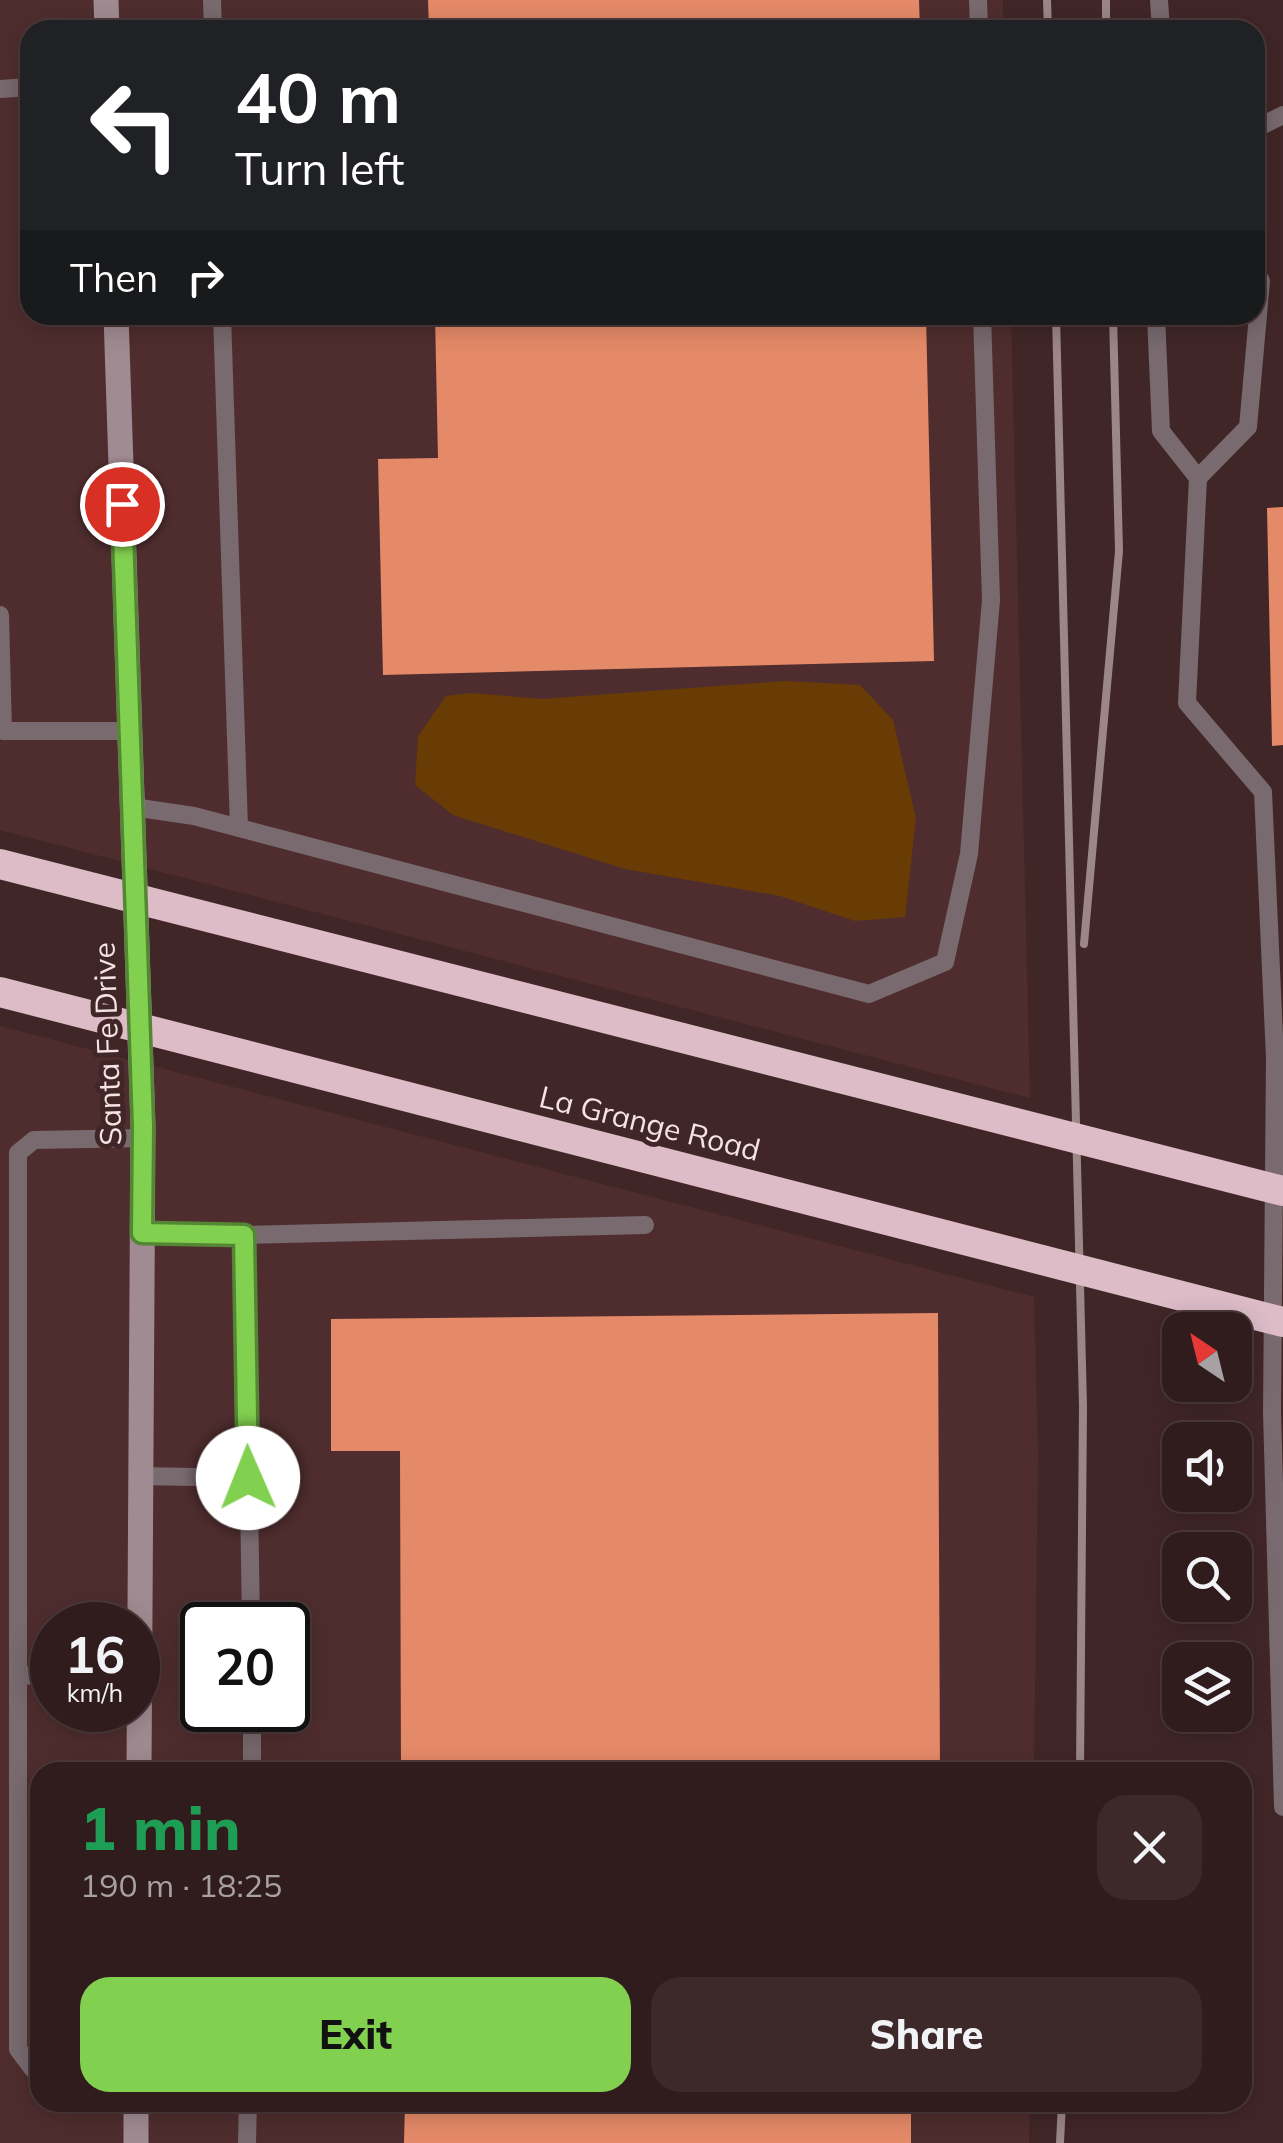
<!DOCTYPE html>
<html lang="en">
<head>
<meta charset="utf-8">
<style>
  body { margin:0; font-family:Mulish,sans-serif; background:#3d292a; color:#f1f3f6; height:100vh; display:flex; flex-direction:column; font-size:38px; white-space:nowrap }
  * { box-sizing:border-box; margin:0 }
  p { font-size:32px; color:#a8a1a4 }
  .icon { flex:none; width:55px; height:55px; fill:none; stroke:currentColor; stroke-width:2; stroke-linecap:round; stroke-linejoin:round }
  .map { position:relative; flex:1; overflow:hidden }
  .side { position:absolute; left:30px; top:1762px; width:1222px; height:350px; display:flex; flex-direction:column; background:#311c1d; border-radius:30px; box-shadow:0 5px 25px #0003,0 0 0 2px #4c3a3b }
  .side>* { flex:none }
  .guide { position:absolute; left:20px; top:20px; width:1245px; height:305px; border-radius:30px; box-shadow:0 5px 25px #0003,0 0 0 2px #4c3a3b; background:#202124; color:#fff; overflow:hidden }
  .needle { width:65px; rotate:325deg }
  .controls { position:absolute; left:1162px; top:1312px; display:grid; gap:20px }
  .controls a { display:grid; place-items:center; width:90px; height:90px; border-radius:20px; background:#311c1d; box-shadow:0 5px 25px #0003,0 0 0 2px #4c3a3b; font-size:50px }
  .speed { position:absolute; left:30px; top:1602px; display:flex; gap:20px; font-size:50px; font-weight:700; text-align:center }
  .speed>* { display:grid; place-content:center; width:130px; height:130px; border-radius:50%; background:#311c1d; box-shadow:0 5px 25px #0003,0 0 0 2px #4c3a3b; line-height:1 }
  .speed small { font-size:25px; font-weight:400 }
  .speed .limit { border:5px solid #111; border-radius:15px; background:#fff; color:#111 }
  .pin { position:absolute; display:grid; place-items:center; width:85px; height:85px; color:#fff; margin:-42px; border:5px solid #fff; border-radius:50%; box-shadow:0 2px 10px #0007 }
  .me { position:absolute; width:110px; margin:-55px; rotate:359deg; stroke-linejoin:round; filter:drop-shadow(0 0 8px #0008) }
  .turn { display:flex; align-items:center; gap:35px; height:210px; padding:0 50px; font-size:45px }
  .turn .icon { width:130px; height:130px; stroke-width:2.5 }
  .turn b { display:block; font-size:70px; line-height:85px }
  .then { display:flex; align-items:center; height:95px; padding:0 50px; background:#0003; gap:20px; font-size:38px }
  .round { display:grid; place-items:center; flex:none; width:105px; height:105px; border-radius:30px; background:#3d292a }
  .summary { display:flex; align-items:center; justify-content:space-between; height:170px; padding:0 50px }
  h1 { font-size:60px; font-weight:800; line-height:75px; color:#1e9e55 }
  .action { display:flex; gap:20px; margin-top:auto; padding:20px 50px }
  .action a { flex:1; height:115px; border-radius:30px; background:#82d050; color:#111; font-size:40px; font-weight:800; line-height:115px; text-align:center }
  .action a+a { background:#3d292a; color:#f1f3f6 }
  .map>svg:first-child { display:block }
  .built { fill:#4f2d2e; fill-rule:evenodd }
  .green { fill:#683c04 }
  .building { fill:#e58a68 }
  .lines { fill:none; stroke-linecap:round; stroke-linejoin:round }
  .lane { stroke:#786a6f; stroke-width:18 }
  .secondary { stroke:#a18b93; stroke-width:25 }
  .rail { stroke:#9c8686; stroke-width:8 }
  .highway-bridge { stroke:#ddbcc8; stroke-width:30 }
  .route-casing { stroke:#548734; stroke-width:25 }
  .route { stroke:#82d050; stroke-width:18 }
  .labels { text-anchor:middle; dominant-baseline:central; stroke-width:10; stroke-linejoin:round; paint-order:stroke }
  .street-label { font-size:30px; fill:#f6e3e3; stroke:#412627 }
</style>
</head>
<body>
<div class="map">
<svg width="1283" height="2143" viewBox="0 0 1283 2143">
  <rect width="100%" height="100%" fill="#412627"/>
  <g class="built">
    <path d="M0 0H1003V30H30V315H1011L1030 1098 0 830Z"/>
    <path d="M0 1026 1034 1297 1038 1455 1034 1772H40V2102H1030L1029 2143H0ZM52 1625H138V1710H52ZM202 1625H288V1710H202Z"/>
  </g>
  <path class="green" d="M785 681 860 685 893 720 916 818 905 917 855 921 780 896 625 869 453 815 415 785 418 736 446 696 469 693 542 699Z"/>
  <g class="building">
    <path d="M428 0H919L920 30H429Z"/>
    <path d="M435 315H926L934 661 383 675 378 459 438 458Z"/>
    <path d="M1283 507V745L1272 746 1267 508Z"/>
    <path d="M938 1313 940 1772H401L400 1451H331V1319Z"/>
    <path d="M405 2102H911V2143H404Z"/>
  </g>
  <g class="lines">
    <g class="lane">
      <path d="M212 0 213 30"/>
      <path d="M978 0 979 30"/>
      <path d="M1159 0 1161 30"/>
      <path d="M0 89 30 87"/>
      <path d="M1255 129 1283 115"/>
      <path d="M222 315 239 828"/>
      <path d="M1156 315 1161 431 1198 478 1187 703 1263 792 1275 1058 1272 1412 1283 1807"/>
      <path d="M1198 478 1248 427 1261 281 1255 273"/>
      <path d="M0 615 3 731H130"/>
      <path d="M133 807 194 816 869 994 945 962 969 854 991 600 982 315"/>
      <path d="M142 1233 245 1235"/>
      <path d="M141 1476 248 1478"/>
      <path d="M251 1625 245 1235 645 1225"/>
      <path d="M18 1675V1153L34 1140 143 1138"/>
      <path d="M252 1772V1710"/>
      <path d="M40 2069H33L18 2049V1675L52 1676"/>
      <path d="M247 2143 248 2102"/>
    </g>
    <g class="secondary">
      <path d="M106 0 107 30"/>
      <path d="M116 315 143 1126 139 1772"/>
      <path d="M136 2143V2102"/>
    </g>
    <g class="rail">
      <path d="M1047 0 1048 30"/>
      <path d="M1106 0V30"/>
      <path d="M1056 315 1083 1406 1080 1772"/>
      <path d="M1084 944 1119 551 1113 315"/>
      <path d="M1060 2143 1062 2102"/>
    </g>
    <g class="highway-bridge">
      <path d="M0 864 1283 1191"/>
      <path d="M0 992 1283 1322"/>
    </g>
  </g>
  <g class="lines">
    <g class="route-casing">
      <path id="route" d="M122 504 143 1126 142 1233 244 1235 248 1478"/>
    </g>
    <use href="#route" class="route"/>
  </g>
  <g class="labels">
    <g class="street-label">
      <text transform="translate(107 1044) rotate(-92)">Santa Fe Drive</text>
      <text transform="translate(650 1123) rotate(14)">La Grange Road</text>
    </g>
  </g>
</svg>
<div class="controls">
<a><svg class="needle" viewBox="-14 -14 28 28"><path d="M0-13l5 13h-10z" fill="#e53935"/><path d="M0 13l5-13h-10z" fill="#a8a1a4"/></svg></a>
<a><svg class="icon" aria-label="sound" viewBox="0 0 24 24"><path d="M4 9h4l5-4v14l-5-4H4zM17 9q2 3 0 6"/></svg></a>
<a><svg class="icon" aria-label="search" viewBox="0 0 24 24"><circle cx="10" cy="10" r="6"/><path d="M15 15l6 6"/></svg></a>
<a><svg class="icon" aria-label="layers" viewBox="0 0 24 24"><path d="M12 4l9 5-9 5-9-5zM3 14l9 5 9-5"/></svg></a>
</div>
<div class="speed"><div>16<small>km/h</small></div><div class="limit">20</div></div>
<div class="pin" style="left:122px;top:504px;background:#d93025"><svg class="icon" aria-label="arrive" viewBox="0 0 24 24"><path d="M6 21V4h12l-3 4 3 4H6"/></svg></div>
<svg class="me" style="left:248px;top:1478px" viewBox="-20 -20 40 40"><circle r="19" fill="#fff"/><path d="M0-13L10 11 0 6-10 11z" fill="#82d050"/></svg>
<div class="guide">
<div class="turn"><svg class="icon" aria-label="left" viewBox="0 0 24 24"><path d="M17 20v-9H6M10 6l-5 5 5 5"/></svg><div><b>40 m</b>Turn left</div></div>
<div class="then">Then<svg class="icon" aria-label="right" viewBox="0 0 24 24"><path d="M7 20v-9h11M14 6l5 5-5 5"/></svg></div>
</div>
<section class="side">
<div class="summary"><div><h1>1 min</h1><p>190 m · 18:25</p></div><a class="round"><svg class="icon" aria-label="close" viewBox="0 0 24 24"><path d="M6 6l12 12M18 6L6 18"/></svg></a></div>
<div class="action"><a>Exit</a><a>Share</a></div>
</section>
</div>
</body>
</html>
